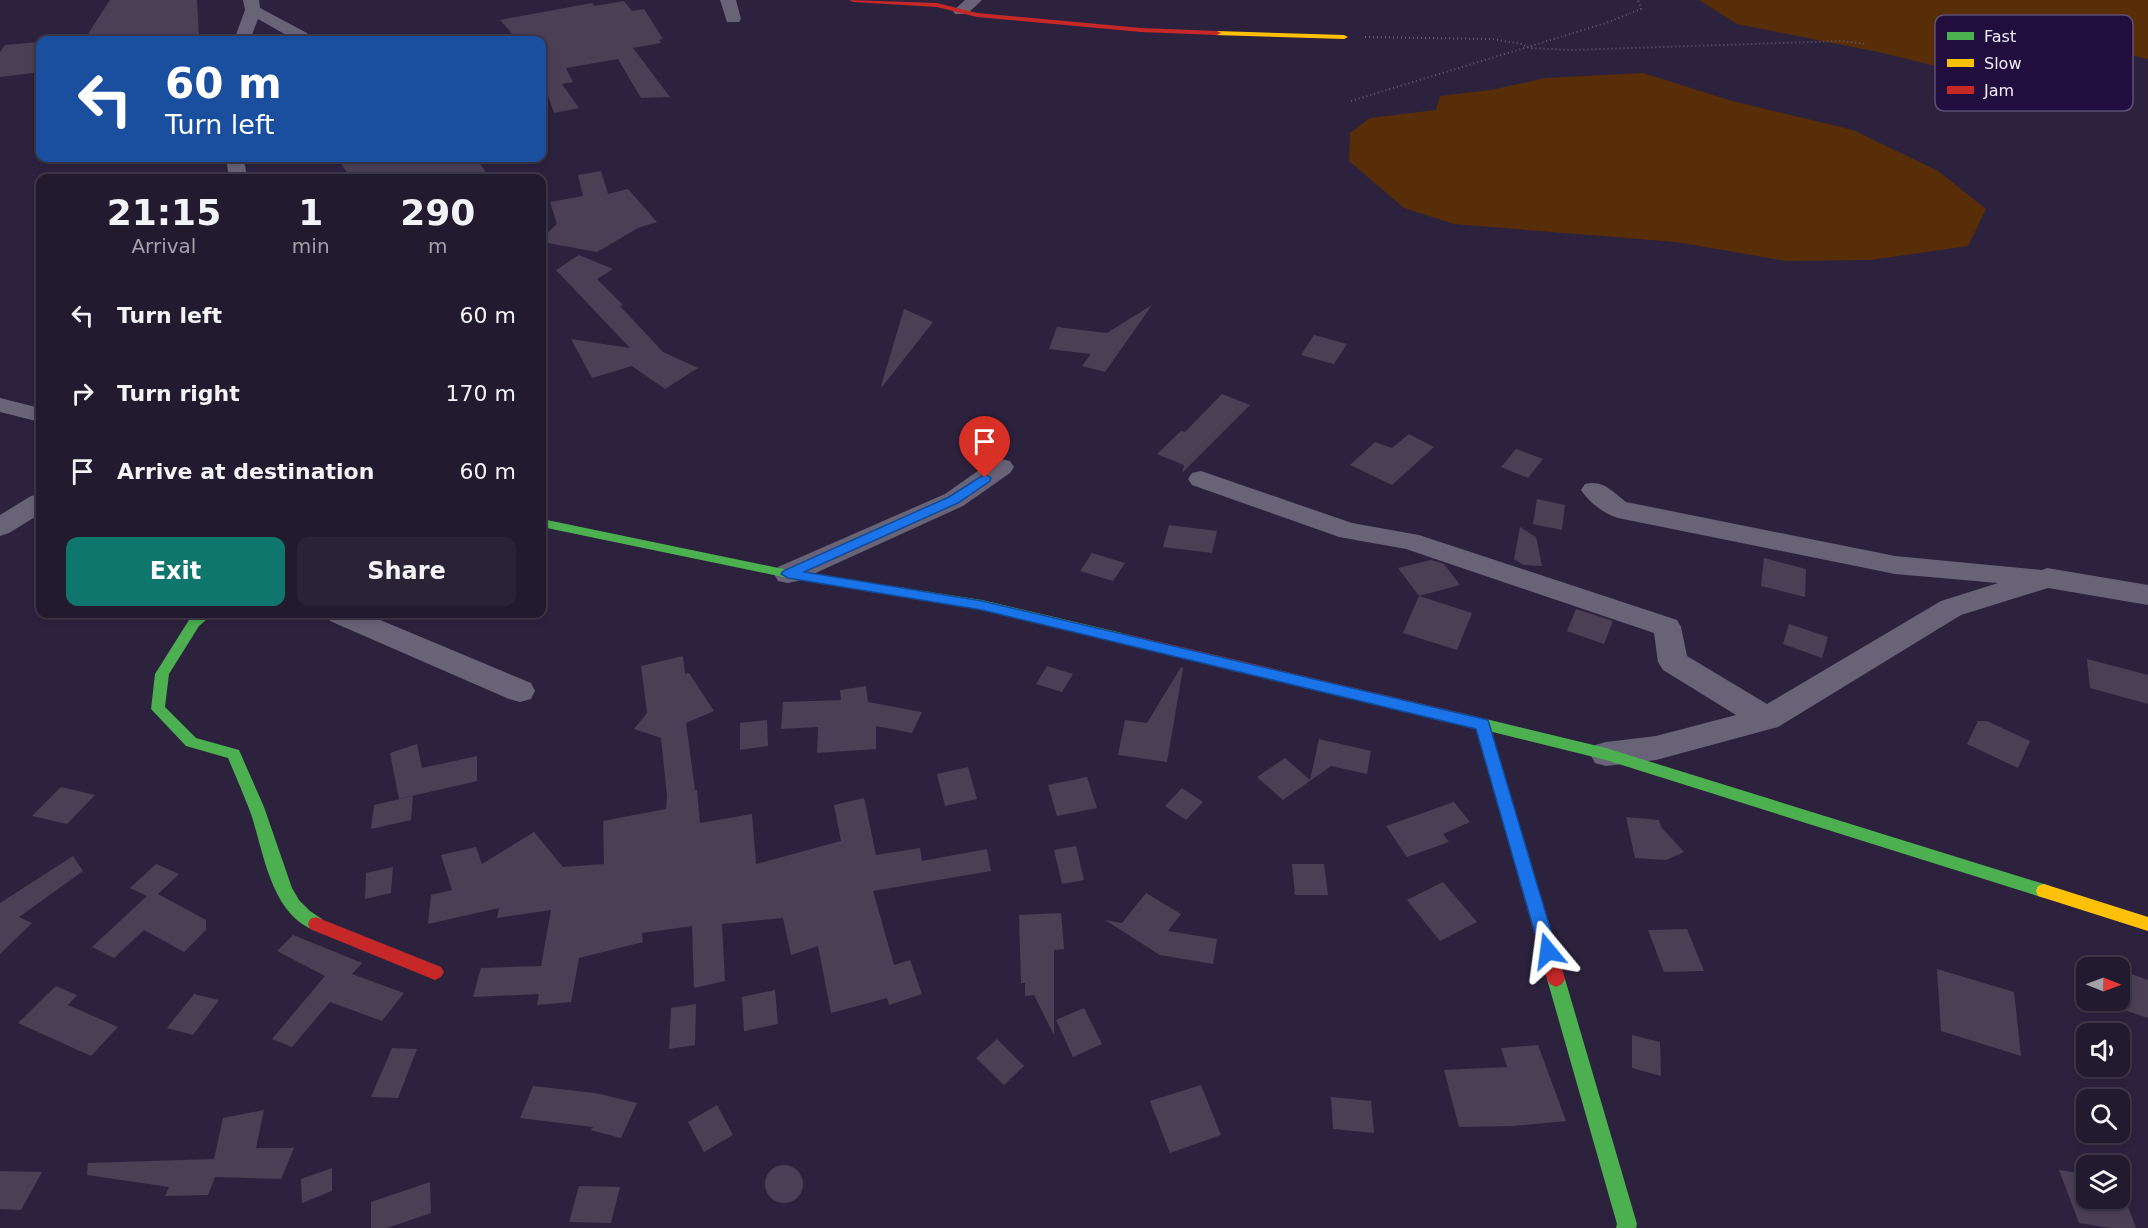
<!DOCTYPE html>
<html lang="en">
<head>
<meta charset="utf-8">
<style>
  body { margin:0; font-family:"DejaVu Sans",sans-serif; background:#2a2336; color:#f1f3f6; height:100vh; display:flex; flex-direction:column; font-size:22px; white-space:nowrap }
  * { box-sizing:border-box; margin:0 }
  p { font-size:20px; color:#a2a1aa }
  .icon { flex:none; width:33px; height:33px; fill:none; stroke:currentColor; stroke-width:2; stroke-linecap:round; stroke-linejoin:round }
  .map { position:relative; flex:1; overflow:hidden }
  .drawer { position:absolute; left:36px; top:174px; width:510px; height:444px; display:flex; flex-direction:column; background:#221a2e; border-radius:12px; box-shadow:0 3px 9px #0003,0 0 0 2px #3f384a }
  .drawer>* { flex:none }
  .hud { position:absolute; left:36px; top:36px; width:510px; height:126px; border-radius:12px; box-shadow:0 3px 9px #0003,0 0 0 2px #3f384a; background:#1a4fa0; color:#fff; overflow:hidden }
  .needle { width:39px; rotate:91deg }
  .fabs { position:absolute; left:2076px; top:957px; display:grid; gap:12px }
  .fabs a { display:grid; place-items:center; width:54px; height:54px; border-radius:12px; background:#221a2e; box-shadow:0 3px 9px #0003,0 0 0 2px #3f384a; font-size:30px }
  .pin { position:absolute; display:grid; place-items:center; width:51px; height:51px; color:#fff; margin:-62px -26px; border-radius:50% 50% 50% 0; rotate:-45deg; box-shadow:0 0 6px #0007 }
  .pin .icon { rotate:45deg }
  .me { position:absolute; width:66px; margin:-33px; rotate:344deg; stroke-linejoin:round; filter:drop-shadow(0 0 4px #0008) }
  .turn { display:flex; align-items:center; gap:21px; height:126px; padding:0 30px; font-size:27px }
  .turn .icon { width:78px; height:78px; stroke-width:2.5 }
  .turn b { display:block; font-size:42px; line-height:51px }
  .eta { display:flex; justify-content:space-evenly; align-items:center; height:102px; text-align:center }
  .eta b { font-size:36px; font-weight:600; line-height:42px }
  .primary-button { display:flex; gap:12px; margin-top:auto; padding:12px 30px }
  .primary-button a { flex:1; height:69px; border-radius:12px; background:#0f766e; color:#fff; font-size:24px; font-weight:600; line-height:69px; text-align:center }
  .primary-button a+a { background:#2a2336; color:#f1f3f6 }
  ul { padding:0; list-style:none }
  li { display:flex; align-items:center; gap:18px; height:78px; padding:0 30px }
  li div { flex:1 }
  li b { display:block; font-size:22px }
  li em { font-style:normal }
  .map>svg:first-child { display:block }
  .green { fill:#582e08 }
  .building { fill:#4b3f55 }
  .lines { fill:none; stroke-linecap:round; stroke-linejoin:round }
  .path { stroke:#635b71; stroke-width:2; stroke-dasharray:1 3; stroke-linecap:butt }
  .street { fill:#696378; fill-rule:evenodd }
  .fast { fill:#4caf50; fill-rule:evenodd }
  .slow { fill:#ffc107; fill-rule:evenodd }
  .jam { fill:#c62828; fill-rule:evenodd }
  .route { fill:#1a73e8; stroke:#114b97; stroke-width:1.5 }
  .key { fill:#210d3e; stroke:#5f5077; stroke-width:1.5 }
  .key-label { font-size:16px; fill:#f1eefb }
</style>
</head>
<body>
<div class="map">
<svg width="2148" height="1228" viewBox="0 0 2148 1228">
  <rect width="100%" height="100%" fill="#2d223e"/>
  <g class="green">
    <path d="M1699 0H2148V59L2035 34 2061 71 1993 80 1878 52 1737 24Z"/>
    <path d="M1643 73 1732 101 1853 130 1938 171 1986 209 1968 246 1870 260 1786 261 1676 242 1454 224 1404 208 1349 161 1350 133 1370 118 1436 110 1440 96 1491 90 1546 78Z"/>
  </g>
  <g class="building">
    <path d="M110 0H197L199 37 174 40H84Z"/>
    <path d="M624 1 632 11 644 9 663 39 659 40 661 43 633 48 670 97 641 98 618 59 566 68 573 82 562 84 579 108 554 113 542 78V40H518L500 20 592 3 595 6Z"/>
    <path d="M40 42V72L0 77V52L5 45Z"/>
    <path d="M337 158H476L490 178H351Z"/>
    <path d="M601 171 608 194 628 189 657 222 638 228 597 252 542 242V238L557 224 550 202 583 196 578 175Z"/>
    <path d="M579 255 613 269 597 279 623 305 620 306 663 352 698 368 665 389 632 366 592 378 571 339 630 348 556 270Z"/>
    <path d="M1152 305 1105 372 1082 366 1091 354 1049 349 1057 327 1107 333Z"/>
    <path d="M904 309 933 322 882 387 881 386Z"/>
    <path d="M1314 335 1347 344 1334 364 1301 355Z"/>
    <path d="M1222 394 1250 405 1182 473 1184 465 1157 454 1181 431 1185 432Z"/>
    <path d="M1409 434 1434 447 1392 485 1350 465 1375 442 1392 448Z"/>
    <path d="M1516 449 1543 459 1528 478 1501 467Z"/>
    <path d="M1537 499 1565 505 1562 530 1533 524Z"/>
    <path d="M1169 525 1217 531 1212 553 1163 547Z"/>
    <path d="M1520 527 1536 537 1542 566 1524 565 1514 559Z"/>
    <path d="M1092 553 1125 563 1113 581 1080 571Z"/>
    <path d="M1764 558 1806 569 1805 597 1761 586Z"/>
    <path d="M1431 560 1444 564 1460 585 1419 596 1398 568Z"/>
    <path d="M1419 596 1472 613 1457 650 1403 633Z"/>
    <path d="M1576 609 1613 621 1604 644 1567 631Z"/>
    <path d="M1789 624 1828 637 1822 658 1783 644Z"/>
    <path d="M683 656 685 674 689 673 714 711 686 723 695 790H697L700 823 752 814 756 864 841 841 834 805 864 798 876 855 920 848 922 861 987 849 991 871 873 891 894 965 910 960 922 994 889 1005 887 998 831 1013 818 946 791 955 783 918 722 924 725 981 694 988 692 926 642 933 643 942 579 958 571 1002 537 1005 539 994 473 997 481 968 541 966 551 910 497 918 499 908 428 924 431 895 452 890 441 855 476 847 482 864 534 832 563 867 604 864 603 821 666 809 667 796 661 738 634 729 647 713 641 666Z"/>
    <path d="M2087 659 2148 675V704L2090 688Z"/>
    <path d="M1047 666 1073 674 1062 692 1036 684Z"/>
    <path d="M1181 667 1183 668 1167 762 1118 755 1125 720 1147 723Z"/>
    <path d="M866 686 868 702 922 712 912 733 876 726V749L817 753 818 727 781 729 783 702 841 700 840 690Z"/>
    <path d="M767 720 768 746 740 750V723Z"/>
    <path d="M1978 721H1987L2030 741 2018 768 1967 744Z"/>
    <path d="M1319 739 1371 751 1367 774 1331 766 1283 800 1257 777 1285 758 1310 780Z"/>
    <path d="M417 744 422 768 477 756V781L399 799 390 753Z"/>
    <path d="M968 767 977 799 945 806 937 774Z"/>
    <path d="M1087 777 1097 808 1057 816 1048 785Z"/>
    <path d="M61 787 95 795 67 824 32 816Z"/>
    <path d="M1182 788 1203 802 1186 820 1165 806Z"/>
    <path d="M413 796 411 820 371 829 374 805Z"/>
    <path d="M1454 802 1470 822 1443 834 1449 842 1407 857 1386 826Z"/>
    <path d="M1626 817 1659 820 1661 827 1684 852 1666 860 1635 858Z"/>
    <path d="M1076 846 1084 880 1062 884 1054 850Z"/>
    <path d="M73 856 83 871 19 917 32 923 0 954V903Z"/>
    <path d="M156 864 179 874 158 894 206 920V930L184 952 144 930 114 958 92 947 147 896 130 888Z"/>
    <path d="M1292 864H1324L1328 895H1295Z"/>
    <path d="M393 867 391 893 365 899 366 873Z"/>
    <path d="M1443 882 1477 922 1440 941 1407 900Z"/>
    <path d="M1146 893 1181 914 1168 931 1217 939 1213 964 1160 955 1105 920 1122 923Z"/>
    <path d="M1061 913 1064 949 1054 950V1035L1034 995 1025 996V983H1021L1019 915Z"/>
    <path d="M1687 929 1704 971 1664 972 1648 930Z"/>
    <path d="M293 935 362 963 352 974 404 993 382 1021 330 1002 292 1047 272 1039 325 976 277 951Z"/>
    <path d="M1937 969 2014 992 2021 1056 1941 1031Z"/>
    <path d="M2120 970 2148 980V1018L2109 1005 2108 1000H2120Z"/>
    <path d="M56 986 77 995 68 1005 118 1027 91 1056 18 1023Z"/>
    <path d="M775 990 778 1024 744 1031 742 997Z"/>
    <path d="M194 994 219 1000 193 1035 167 1028Z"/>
    <path d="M696 1004 695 1045 669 1049 671 1008Z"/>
    <path d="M1084 1008 1102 1044 1073 1057 1056 1020Z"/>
    <path d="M1632 1035 1660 1042 1661 1076 1632 1068Z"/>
    <path d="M997 1039 1024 1066 1004 1085 976 1058Z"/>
    <path d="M1538 1045 1566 1121 1513 1126 1459 1127 1444 1070 1507 1067 1501 1048Z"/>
    <path d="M392 1048 417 1049 398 1098 371 1097Z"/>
    <path d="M1201 1085 1221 1135 1170 1153 1150 1101Z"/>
    <path d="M533 1086 595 1093 637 1103 621 1138 591 1130 593 1127 520 1118Z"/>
    <path d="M1331 1097 1371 1101 1374 1133 1333 1129Z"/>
    <path d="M717 1105 733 1135 704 1152 688 1122Z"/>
    <path d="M264 1110 256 1148H294L281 1179 215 1177 208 1195 165 1196 169 1187 87 1175 88 1163 214 1159 223 1118Z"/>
    <circle cx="784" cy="1184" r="19"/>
    <path d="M332 1168V1191L302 1203 301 1179Z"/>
    <path d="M2059 1170 2086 1174V1198H2120V1186L2136 1228H2111L2079 1223Z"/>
    <path d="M0 1171 42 1172 21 1210 0 1209Z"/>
    <path d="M430 1182 431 1213 387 1228H371V1202Z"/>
    <path d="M579 1186 620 1187 611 1223 569 1222Z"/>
  </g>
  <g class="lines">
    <g class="path">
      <path d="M1365 37 1492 39 1522 44 1529 48 1571 50 1842 41 1867 44"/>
      <path d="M1351 101 1606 23 1641 9 1638 0"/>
    </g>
    <g class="street">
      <path d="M243 0H259L260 8 307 33 311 40H295L258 19 250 40H234L245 10Z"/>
      <path d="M720 0H736L741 19 739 22H727Z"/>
      <path d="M965 0H982L967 14H955L953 11Z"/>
      <path d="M226 158H244L247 178H229Z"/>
      <path d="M0 398 40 408V422L0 412Z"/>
      <path d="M1001 459 1010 461 1014 467 1010 473 963 506 798 581 788 583 778 581 774 574 778 567 945 494 992 461Z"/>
      <path d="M1201 471 1352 523 1419 535 1677 620 1681 627 1687 656 1767 704 1941 601 1998 583 1895 574 1618 518C1604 514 1589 502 1581 490L1585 484C1603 479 1613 492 1626 502L1895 556 2042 570 2047 568 2148 585V605L2048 588 1961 615 1778 727 1656 760 1606 766 1595 763 1590 754 1595 745 1606 742 1656 736 1736 715 1663 670 1658 662 1654 633 1406 549 1339 537 1192 485 1188 479 1192 473Z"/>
      <path d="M40 494V514L9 533 0 536V515L31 496Z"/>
      <path d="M326 614H366L531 683 535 691 531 699 520 702 509 699 330 621Z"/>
    </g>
    <g class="fast">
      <path d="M542 519 788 570 982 600 1122 633 1129 638 1122 643 982 610 788 578 542 527Z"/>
      <path d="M197 614H213L199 626 169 674 165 707 196 738 239 750 264 807 292 888 299 900 310 911 322 919 324 924 322 929 316 931C271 915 264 853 251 814 244 795 236 777 228 758L186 746 151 709 155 674 189 620Z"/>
      <path d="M1457 712 1606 748 2044 884 2050 886 2052 891 2050 896 2044 898 1606 760 1452 722 1450 718 1452 714Z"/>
      <path d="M1556 971 1562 974 1565 979 1637 1224 1636 1228H1616L1617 1224 1547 979 1550 974Z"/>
    </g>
    <g class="slow">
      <path d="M1217 31 1344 35 1348 37 1344 39 1214 35V31Z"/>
      <path d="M2044 884 2148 917V931L2038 896 2036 891 2038 886Z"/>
    </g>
    <g class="jam">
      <path d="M849 0 937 3 977 13 1141 28 1217 31 1221 33 1217 35 1141 32 977 17 937 7 853 2Z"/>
      <path d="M1122 633 1457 712 1462 714 1464 718 1462 722 1457 724 1117 641 1115 638Z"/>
      <path d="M1482 718 1487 720 1489 724 1565 979 1562 984 1556 987 1550 984 1547 979 1475 724 1477 720Z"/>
      <path d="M316 917 441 967 444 972 441 977 435 980 310 929 308 924 310 919Z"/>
    </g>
  </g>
  <path class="route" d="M985 474 991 478 990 481 958 503 804 572 982 601 1488 720 1557 951 1554 957 1548 959 1542 957 1540 951 1476 729 982 610 788 578 781 574 783 571 949 497Z"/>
  <rect x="1935" y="15" width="198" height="96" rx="9" class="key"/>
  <rect x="1947" y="32" width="27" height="8" fill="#4caf50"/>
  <rect x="1947" y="59" width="27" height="8" fill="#ffc107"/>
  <rect x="1947" y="86" width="27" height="8" fill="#c62828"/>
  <g class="key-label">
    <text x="1984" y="42">Fast</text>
    <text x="1984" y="69">Slow</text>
    <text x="1984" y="96">Jam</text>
  </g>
</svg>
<div class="fabs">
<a><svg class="needle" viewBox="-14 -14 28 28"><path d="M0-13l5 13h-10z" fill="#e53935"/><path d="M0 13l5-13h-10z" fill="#a2a1aa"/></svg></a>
<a><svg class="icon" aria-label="sound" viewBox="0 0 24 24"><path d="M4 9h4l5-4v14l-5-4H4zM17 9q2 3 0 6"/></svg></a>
<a><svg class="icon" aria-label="search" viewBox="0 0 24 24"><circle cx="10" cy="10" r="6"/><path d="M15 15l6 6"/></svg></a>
<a><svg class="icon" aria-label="layers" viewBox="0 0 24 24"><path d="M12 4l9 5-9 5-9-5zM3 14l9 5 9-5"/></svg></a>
</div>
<div class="pin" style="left:985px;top:478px;background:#d93025"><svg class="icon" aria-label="arrive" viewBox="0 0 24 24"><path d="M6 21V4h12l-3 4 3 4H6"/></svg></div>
<svg class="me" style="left:1548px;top:951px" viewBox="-20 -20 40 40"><path d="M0-17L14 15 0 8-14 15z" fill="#1a73e8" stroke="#fff" stroke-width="4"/></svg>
<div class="hud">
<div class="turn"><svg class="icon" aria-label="left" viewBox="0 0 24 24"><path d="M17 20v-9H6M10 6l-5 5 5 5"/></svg><div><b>60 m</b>Turn left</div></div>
</div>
<section class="drawer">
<div class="eta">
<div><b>21:15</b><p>Arrival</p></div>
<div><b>1</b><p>min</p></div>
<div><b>290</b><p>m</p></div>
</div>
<ul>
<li><svg class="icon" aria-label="left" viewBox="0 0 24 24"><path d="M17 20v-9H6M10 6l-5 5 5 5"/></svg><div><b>Turn left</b></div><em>60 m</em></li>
<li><svg class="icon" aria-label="right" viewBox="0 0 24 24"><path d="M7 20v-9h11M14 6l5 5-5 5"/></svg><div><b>Turn right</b></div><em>170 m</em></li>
<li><svg class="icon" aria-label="arrive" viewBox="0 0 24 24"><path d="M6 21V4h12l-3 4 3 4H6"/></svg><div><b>Arrive at destination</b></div><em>60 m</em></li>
</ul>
<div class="primary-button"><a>Exit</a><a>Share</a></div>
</section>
</div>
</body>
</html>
